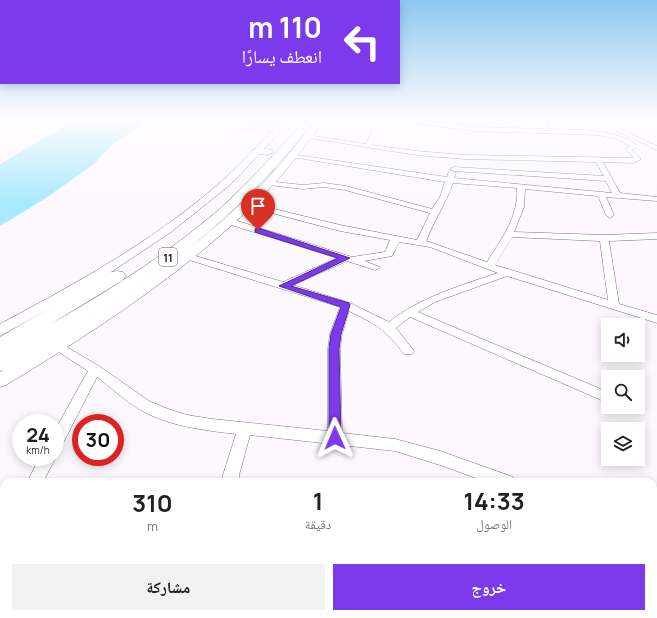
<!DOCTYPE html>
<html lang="ar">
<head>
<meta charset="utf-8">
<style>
  body { margin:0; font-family:Manrope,"Noto Naskh Arabic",sans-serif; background:#f2f2f2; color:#202124; direction:rtl; height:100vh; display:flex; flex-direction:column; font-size:15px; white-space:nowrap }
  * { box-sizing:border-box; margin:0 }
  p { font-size:13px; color:#757577 }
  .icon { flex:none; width:22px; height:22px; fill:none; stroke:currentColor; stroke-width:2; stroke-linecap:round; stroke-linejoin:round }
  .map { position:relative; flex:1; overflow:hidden; direction:ltr }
  .sheet { position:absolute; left:0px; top:478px; width:657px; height:140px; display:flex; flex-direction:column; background:#fff; border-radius:12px 12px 0 0; box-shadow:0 2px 10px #0003; direction:rtl }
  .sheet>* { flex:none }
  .hud { position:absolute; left:0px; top:0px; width:400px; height:84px; box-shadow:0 2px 10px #0003; direction:rtl; background:#7c3aed; color:#fff; overflow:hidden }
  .tools { position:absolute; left:601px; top:318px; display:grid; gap:8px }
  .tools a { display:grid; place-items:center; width:44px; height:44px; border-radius:0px; background:#fff; box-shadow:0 2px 10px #0003; font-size:20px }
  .speed { position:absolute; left:12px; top:414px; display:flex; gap:8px; font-size:20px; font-weight:700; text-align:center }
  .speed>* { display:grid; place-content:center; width:52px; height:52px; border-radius:50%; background:#fff; box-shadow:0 2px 10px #0003; line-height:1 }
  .speed small { font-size:10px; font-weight:400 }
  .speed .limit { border:6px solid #d22; background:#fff; color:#111 }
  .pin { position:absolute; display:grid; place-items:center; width:34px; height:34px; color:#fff; margin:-41px -17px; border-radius:50% 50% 50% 0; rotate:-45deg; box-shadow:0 0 4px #0007 }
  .pin .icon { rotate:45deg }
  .me { position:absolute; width:44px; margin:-22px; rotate:359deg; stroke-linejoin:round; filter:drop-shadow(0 0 3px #0008) }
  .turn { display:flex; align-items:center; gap:14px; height:84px; padding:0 12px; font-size:18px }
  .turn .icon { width:52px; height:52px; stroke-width:2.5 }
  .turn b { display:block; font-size:28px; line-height:34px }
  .eta { display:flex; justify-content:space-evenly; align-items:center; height:68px; text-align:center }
  .eta b { font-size:24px; font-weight:700; line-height:28px }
  .button { display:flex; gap:8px; margin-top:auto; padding:8px 12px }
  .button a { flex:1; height:46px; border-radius:0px; background:#7c3aed; color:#fff; font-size:16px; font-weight:700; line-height:46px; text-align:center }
  .button a+a { background:#f2f2f2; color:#202124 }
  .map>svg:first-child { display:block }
  .built { fill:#f3ebf8 }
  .water { fill:#a7e9fd }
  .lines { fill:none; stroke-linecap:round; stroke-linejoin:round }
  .lane-casing { stroke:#78757a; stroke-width:1.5 }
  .street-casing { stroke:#78757a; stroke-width:1 }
  .secondary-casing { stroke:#78757a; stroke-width:1 }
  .highway-casing { stroke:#78757a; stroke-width:1 }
  .lane { fill:#fff; fill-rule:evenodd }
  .street { fill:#fff; fill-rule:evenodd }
  .secondary { fill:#fff; fill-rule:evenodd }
  .highway { fill:#fff; fill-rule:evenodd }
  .route { fill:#7c3aed; stroke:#51269a }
  .labels { text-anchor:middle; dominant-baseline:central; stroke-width:3; stroke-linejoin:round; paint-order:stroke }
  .shield { fill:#fff; stroke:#5f5d5f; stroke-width:1 }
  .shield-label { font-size:11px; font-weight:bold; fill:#1a181a }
</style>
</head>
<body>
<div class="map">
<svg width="657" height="618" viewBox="0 0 657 618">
  <rect width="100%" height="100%" fill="#fcf8fe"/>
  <path class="built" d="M174 119H285L270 134 172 125 168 123Z"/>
  <path class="water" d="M77 119H157L142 124 112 145 94 164 46 198 0 226V164Z"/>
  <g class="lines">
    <g class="lane-casing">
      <path id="lane" d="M252 119 286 120 287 121 286 122 253 120Z"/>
    </g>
    <g class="street-casing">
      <g id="street">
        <path d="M332 119H418L473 127 543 129 542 121 544 119H611L621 129 657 146V150L617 131 607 121H548L549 129C577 130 613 128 637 145V147L632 150 640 158V160L633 163 603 162 620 193 657 197V201L606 197 614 215 610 218 606 215 598 196 525 189 524 207 514 232 604 235 657 233V239L609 241 619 304 657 315V323L507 276 435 302 418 312 608 392V403L410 317 396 328 414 351 412 354H404C385 329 377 325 349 311L342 334 340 349 342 433 395 439 440 451 513 477 515 482H487L440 465 395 451 250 435 239 475V482H223V475L236 434C203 430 167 426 139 409 124 400 111 388 97 377L60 449 55 450V430L88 371 54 349 52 346 54 343 58 342 99 366 149 401 168 409 187 415 212 419 328 431V349L330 334 340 307 183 258 181 256 186 253 189 254 283 282 337 258 225 223V219H231L352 257 385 252 390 240 340 231 245 206V202L340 225 417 240 430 213 345 190 324 187 303 189 269 185 265 183 266 181 303 185 324 183 346 186 432 209 440 197 445 182 292 157 289 155 290 154 447 177 449 171H452L456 173 454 178 612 193 606 181 454 171 450 169 454 167 604 176 596 162 465 159 416 155 304 137 307 135 366 144 376 122 335 121ZM381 122 418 123 473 131 598 135 617 139 630 146 625 149 634 158 465 155 416 151 372 145ZM453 183 517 188C519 216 501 240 487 262L426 241C434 221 446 203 453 183ZM512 237 600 241 608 300 495 265ZM399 242 430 247 498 273C459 286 421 297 389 322L350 303 293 285 347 261 375 270 378 269 380 267 364 261 392 256Z"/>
        <path d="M55 456 56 457 43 482H27L40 457Z"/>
        <path d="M653 525 657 527V545L653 543Z"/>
        <path d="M4 529V552L0 554V531Z"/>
        <path d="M276 614H296L297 618H277Z"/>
      </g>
    </g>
    <g class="secondary-casing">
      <g id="secondary">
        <path d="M284 119H292L231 184 171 232 90 286 0 336V324C75 284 150 243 215 187 240 166 261 142 284 119Z"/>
        <path d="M317 119H325C309 141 291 165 272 186 197 265 100 328 6 385L0 387V372C94 318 188 258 265 181 284 162 300 139 317 119Z"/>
      </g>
    </g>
    <g class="highway-casing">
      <g id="highway">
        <path d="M306 119H316C307 131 296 142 287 154 206 248 113 306 8 369L0 371V337L111 272 117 271 123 272 126 276 123 280 49 325C107 292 164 256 215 213 248 184 277 151 306 119Z"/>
        <path d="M258 148 272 150 274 152 268 155 254 153 252 151Z"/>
      </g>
    </g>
    <use href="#lane" class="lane"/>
    <use href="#street" class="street"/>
    <use href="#secondary" class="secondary"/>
    <use href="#highway" class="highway"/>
  </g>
  <linearGradient id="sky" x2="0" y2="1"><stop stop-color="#8ec9f0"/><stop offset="0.58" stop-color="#fefcff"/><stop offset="1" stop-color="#fefcff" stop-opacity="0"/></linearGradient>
  <rect width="657" height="205" fill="url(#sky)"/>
  <path class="route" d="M258 228 350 258 291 286 349 303 350 305 341 334 339 349 341 438 339 441 335 443 331 441 329 438V349L331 334 341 307 279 286 338 258 255 232V229Z"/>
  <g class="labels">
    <rect class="shield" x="159" y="248" width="18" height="18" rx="3"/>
    <g class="shield-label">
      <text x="168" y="257">11</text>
    </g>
  </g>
</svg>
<div class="tools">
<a><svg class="icon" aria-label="sound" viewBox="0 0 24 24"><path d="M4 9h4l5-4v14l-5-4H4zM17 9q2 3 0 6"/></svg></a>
<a><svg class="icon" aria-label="search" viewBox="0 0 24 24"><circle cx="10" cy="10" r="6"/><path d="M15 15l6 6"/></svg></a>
<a><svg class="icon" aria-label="layers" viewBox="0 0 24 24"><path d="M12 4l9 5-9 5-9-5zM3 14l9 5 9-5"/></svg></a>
</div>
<div class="speed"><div>24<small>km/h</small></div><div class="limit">30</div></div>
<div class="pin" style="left:258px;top:230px;background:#d93025"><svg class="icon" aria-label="arrive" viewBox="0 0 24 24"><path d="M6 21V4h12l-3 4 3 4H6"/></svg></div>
<svg class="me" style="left:335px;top:438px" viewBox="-20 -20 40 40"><path d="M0-17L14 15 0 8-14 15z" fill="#7c3aed" stroke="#fff" stroke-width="4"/></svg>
<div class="hud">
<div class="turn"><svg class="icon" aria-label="left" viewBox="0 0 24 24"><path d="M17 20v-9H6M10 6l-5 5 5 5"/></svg><div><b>110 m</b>انعطف يسارًا</div></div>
</div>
<section class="sheet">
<div class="eta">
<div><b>14:33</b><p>الوصول</p></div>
<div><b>1</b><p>دقيقة</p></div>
<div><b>310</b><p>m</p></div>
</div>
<div class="button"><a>خروج</a><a>مشاركة</a></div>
</section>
</div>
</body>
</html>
